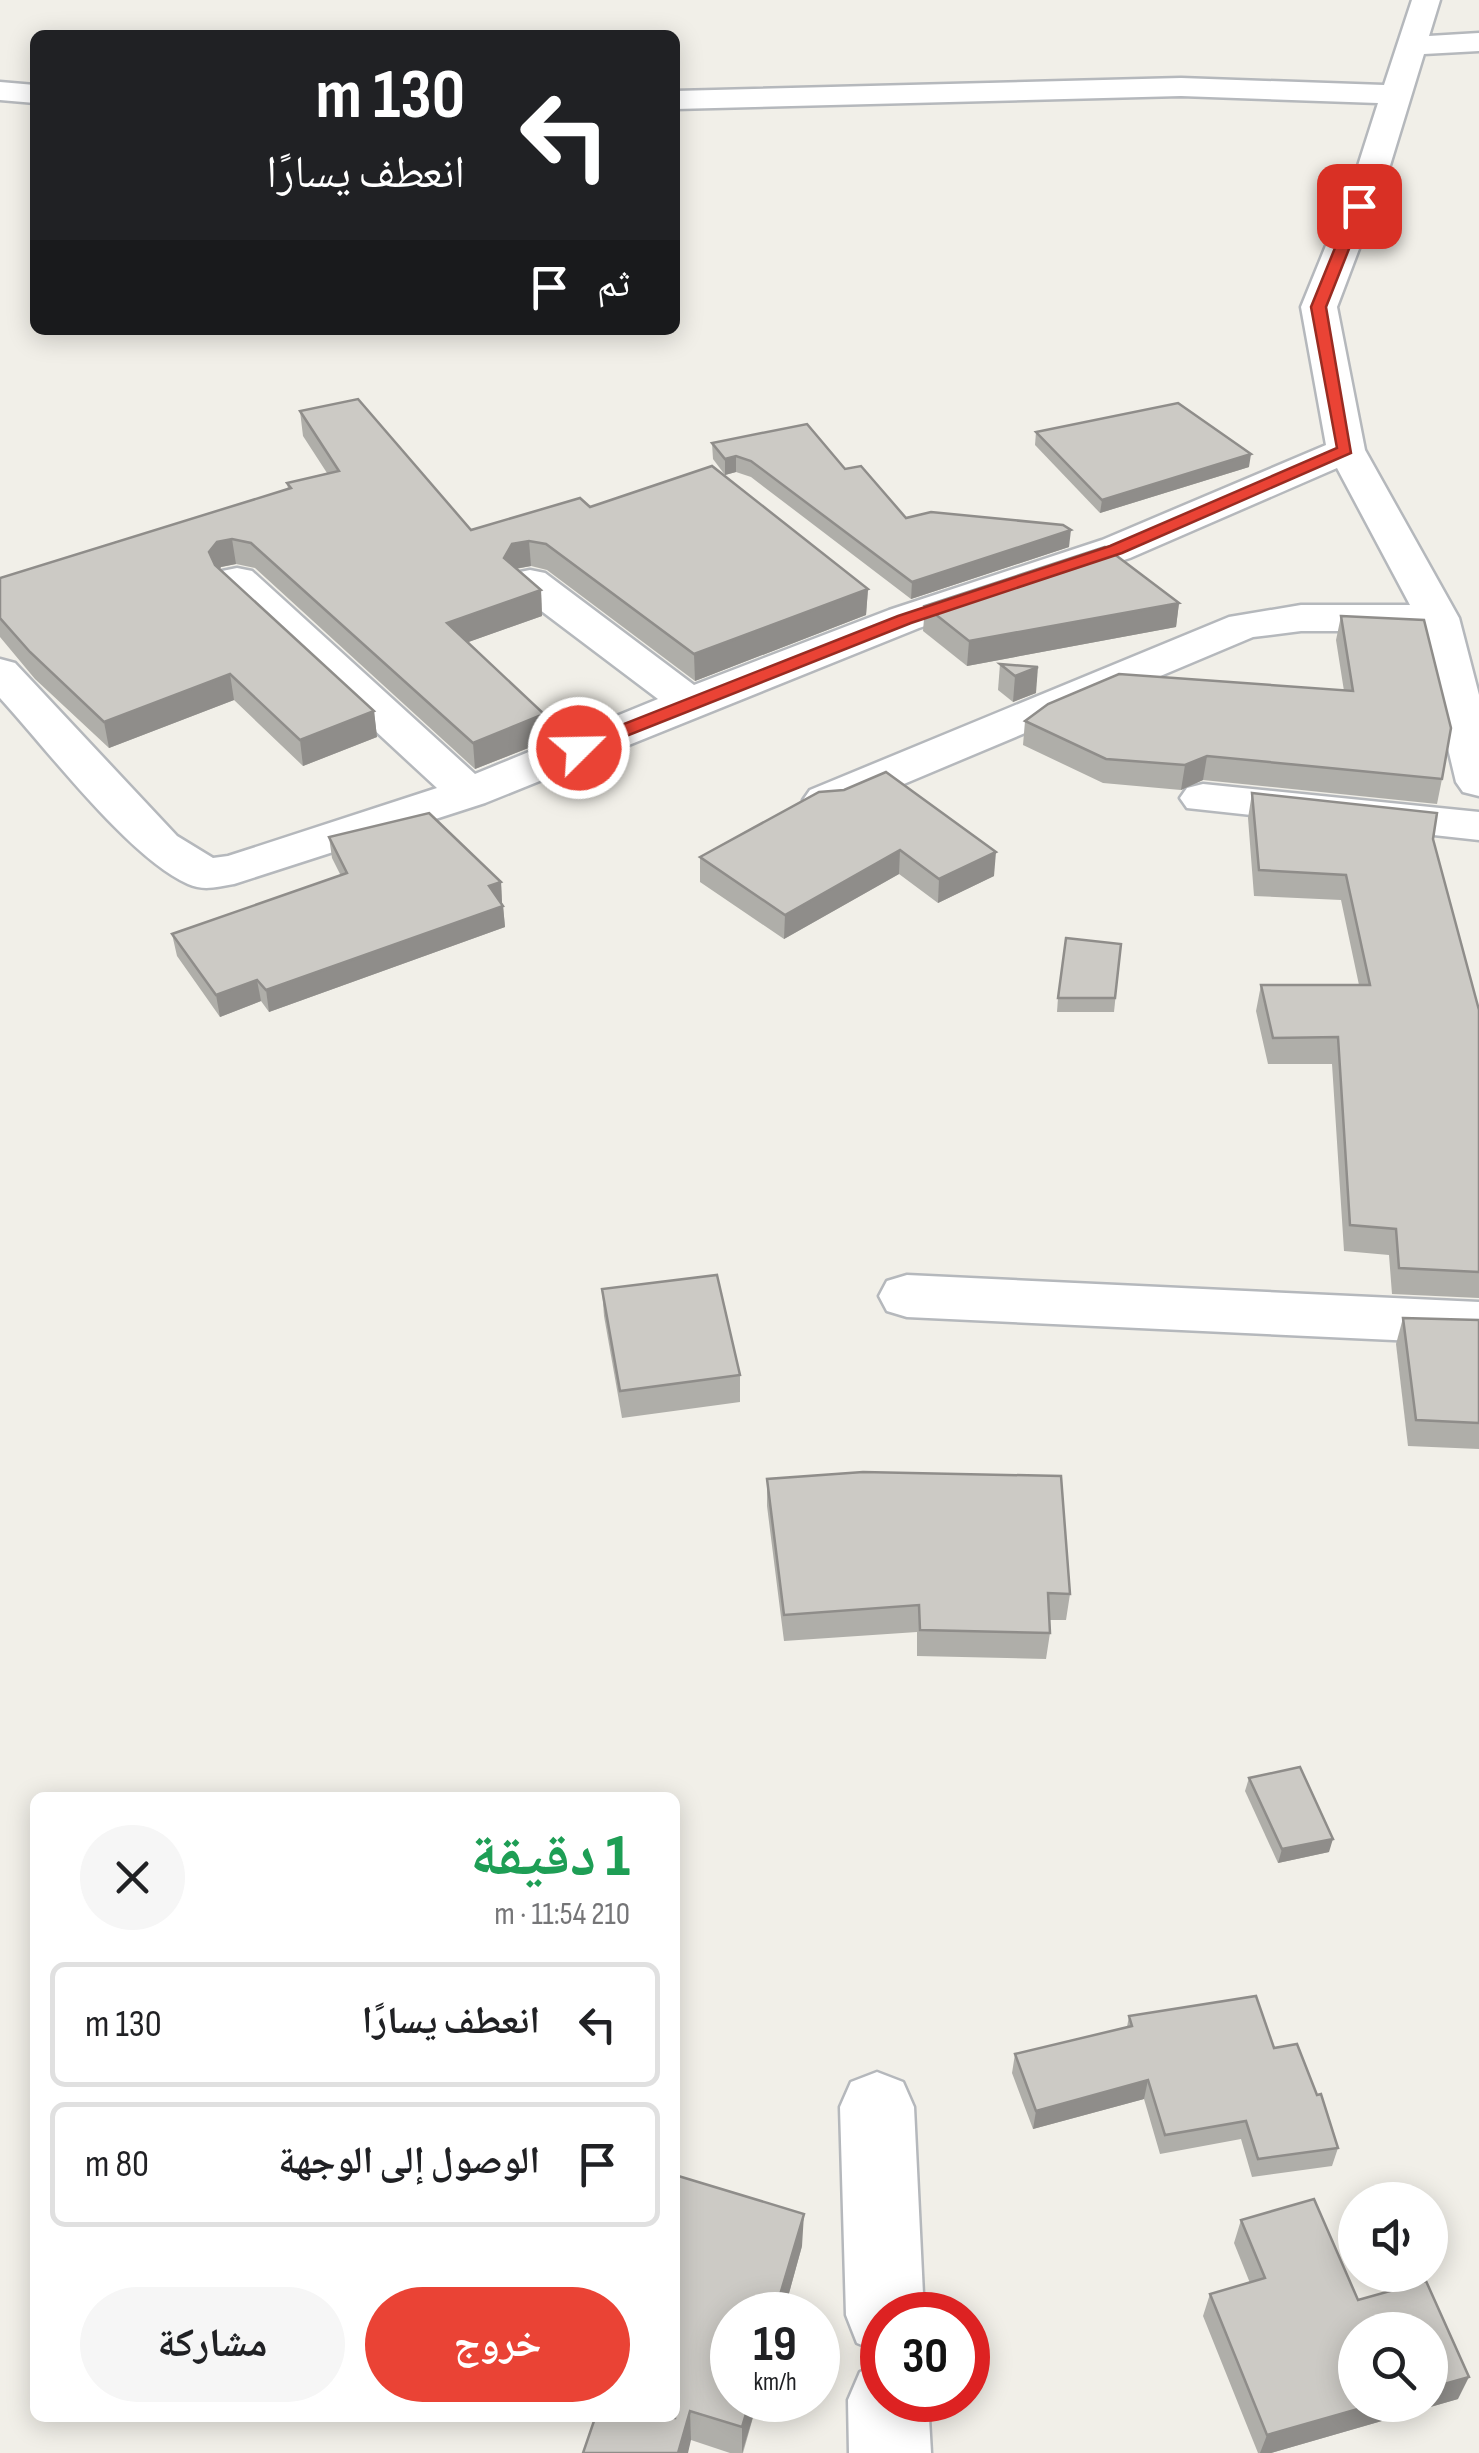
<!DOCTYPE html>
<html lang="ar">
<head>
<meta charset="utf-8">
<style>
  body { margin:0; font-family:"Sofia Sans Condensed","Noto Naskh Arabic",sans-serif; background:#f6f6f6; color:#202124; direction:rtl; height:100vh; display:flex; flex-direction:column; font-size:38px; white-space:nowrap }
  * { box-sizing:border-box; margin:0 }
  p { font-size:32px; color:#757577 }
  .icon { flex:none; width:55px; height:55px; fill:none; stroke:currentColor; stroke-width:2; stroke-linecap:round; stroke-linejoin:round }
  .map { position:relative; flex:1; overflow:hidden; direction:ltr }
  .sheet { position:absolute; left:30px; top:1792px; width:650px; height:630px; display:flex; flex-direction:column; background:#fff; border-radius:15px; box-shadow:0 5px 25px #0003; direction:rtl }
  .sheet>* { flex:none }
  .guide { position:absolute; left:30px; top:30px; width:650px; height:305px; border-radius:15px; box-shadow:0 5px 25px #0003; direction:rtl; background:#202124; color:#fff; overflow:hidden }
  .tools { position:absolute; left:1338px; top:2182px; display:grid; gap:20px }
  .tools a { display:grid; place-items:center; width:110px; height:110px; border-radius:50%; background:#fff; box-shadow:0 5px 25px #0003; font-size:50px }
  .speed { position:absolute; left:710px; top:2292px; display:flex; gap:20px; font-size:50px; font-weight:700; text-align:center }
  .speed>* { display:grid; place-content:center; width:130px; height:130px; border-radius:50%; background:#fff; box-shadow:0 5px 25px #0003; line-height:1 }
  .speed small { font-size:25px; font-weight:400 }
  .speed .limit { border:15px solid #d22; background:#fff; color:#111 }
  .pin { position:absolute; display:grid; place-items:center; width:85px; height:85px; color:#fff; margin:-42px; border-radius:20px; box-shadow:0 5px 15px #0006 }
  .me { position:absolute; width:110px; margin:-55px; rotate:67deg; stroke-linejoin:round; filter:drop-shadow(0 0 8px #0008) }
  .turn { display:flex; align-items:center; gap:35px; height:210px; padding:0 50px; font-size:45px }
  .turn .icon { width:130px; height:130px; stroke-width:2.5 }
  .turn b { display:block; font-size:70px; line-height:85px }
  .then { display:flex; align-items:center; height:95px; padding:0 50px; background:#0003; gap:20px; font-size:38px }
  .round { display:grid; place-items:center; flex:none; width:105px; height:105px; border-radius:52px; background:#f6f6f6 }
  .overview { display:flex; align-items:center; justify-content:space-between; height:170px; padding:0 50px }
  h1 { font-size:60px; font-weight:800; line-height:75px; color:#1e9e55 }
  .action { display:flex; gap:20px; margin-top:auto; padding:20px 50px }
  .action a { flex:1; height:115px; border-radius:60px; background:#ea4335; color:#fff; font-size:40px; font-weight:800; line-height:115px; text-align:center }
  .action a+a { background:#f6f6f6; color:#202124 }
  ul { padding:0; list-style:none }
  li { display:flex; align-items:center; gap:30px; height:125px; margin:0 20px 15px; padding:0 30px; border:5px solid #e0e0e0; border-radius:15px }
  li div { flex:1 }
  li b { display:block; font-size:38px }
  li em { font-style:normal }
  .map>svg:first-child { display:block }
  .lines { fill:none; stroke-linecap:round; stroke-linejoin:round }
  .street-casing { stroke:#b5b8bc; stroke-width:5 }
  .street { fill:#fff; fill-rule:evenodd }
  .wall { fill:#afaea9 }
  .shaded-wall { fill:#8f8d8a }
  .building { fill:#cccac5; stroke:#8f8d8a; stroke-width:2.5 }
  .route { fill:#ea4335; stroke:#982c22; stroke-width:2.5 }
</style>
</head>
<body>
<div class="map">
<svg width="1479" height="2453" viewBox="0 0 1479 2453">
  <rect width="100%" height="100%" fill="#f1efe8"/>
  <g class="lines">
    <g class="street-casing">
      <g id="street">
        <path d="M1412 0H1440L1429 36 1479 33V51L1424 54 1388 172 1337 307 1365 450 1459 618 1479 695V796L1463 792 1456 782 1420 631H1301L1253 637 842 810 826 814 810 810 803 800 810 790 1229 617 1301 605H1410L1337 468 1130 558 919 628 485 803 234 884C218 887 203 891 188 884 129 858 46 748 0 698V659L15 663 177 836 213 858 228 856 437 788 222 589 216 580 222 571 237 568 252 571 475 774 658 699 515 591 509 582 515 573 530 570 545 573 694 685 889 610 1102 540 1326 445 1301 307 1356 172 1378 103 1181 96 675 109V91L1181 78 1384 85Z"/>
        <path d="M0 82 35 85V103L0 100Z"/>
        <path d="M1203 784 1479 812V840L1187 808 1180 798 1187 788Z"/>
        <path d="M907 1275 1479 1302V1344L907 1317 887 1311 879 1296 887 1281Z"/>
        <path d="M877 2072 903 2082 914 2107 924 2315H882V2353L857 2343 846 2315 840 2107 851 2082Z"/>
        <path d="M882 2362V2400H928L931 2453H849L848 2400 860 2372Z"/>
      </g>
    </g>
    <use href="#street" class="street"/>
  </g>
  <g class="wall">
    <path d="M300 411 471 530 590 507 868 589 866 615 695 681 547 570 531 566 516 569 541 590 542 616 468 642 544 714 546 741 475 769 255 568 236 564 221 567 219 570 374 711 377 737 303 766 234 700 109 748 35 679 0 637V578L288 489 287 483 327 473 303 436Z"/>
    <path d="M1036 432 1249 467 1100 513 1035 445Z"/>
    <path d="M712 443 845 469 906 518 1069 547 911 599 751 477 736 472 725 475 713 459Z"/>
    <path d="M1179 603 1176 627 967 666 923 631 925 606Z"/>
    <path d="M1341 616 1442 779 1437 804 1203 780 1181 790 1103 783 1023 745 1025 721 1344 691 1336 640Z"/>
    <path d="M1000 664 1036 693 1013 702 998 690Z"/>
    <path d="M819 792 994 876 938 903 899 874 784 939 700 882V857Z"/>
    <path d="M1252 793 1433 839 1479 1010V1298L1392 1294 1389 1255 1344 1251 1332 1064H1268L1256 1011 1261 985H1359L1341 900 1254 896 1248 818Z"/>
    <path d="M329 837 501 882 502 903 503 906 505 927 269 1012 261 1001 220 1017 177 956 172 934 341 876 332 858Z"/>
    <path d="M1121 944 1114 1012H1057L1058 998Z"/>
    <path d="M602 1289 740 1375V1402L622 1418 604 1316Z"/>
    <path d="M1403 1318 1479 1320V1449L1408 1446 1396 1344Z"/>
    <path d="M767 1479 1070 1594 1066 1620H1049L1050 1633 1046 1659 917 1656V1632L784 1641 767 1506Z"/>
    <path d="M1249 1778 1329 1852 1278 1863 1245 1791Z"/>
    <path d="M1129 2016 1274 2048 1338 2148 1332 2166 1252 2177 1241 2139 1160 2154 1144 2099 1033 2129 1012 2073 1015 2054 1127 2027Z"/>
    <path d="M1241 2220 1358 2300 1458 2399 1271 2453H1258L1203 2316 1210 2294 1250 2283 1234 2243Z"/>
    <path d="M802 2246 783 2315H732V2400H758L743 2453H730L691 2440 583 2453Z"/>
  </g>
  <g class="shaded-wall">
    <path d="M1251 454 1249 467 1100 513 1102 500Z"/>
    <path d="M736 456V472L725 475V459Z"/>
    <path d="M1071 530 1069 547 911 599 912 582Z"/>
    <path d="M232 539 236 564 221 567 213 578 209 552 217 542Z"/>
    <path d="M529 541 531 566 514 569 504 558 512 544Z"/>
    <path d="M868 589 866 615 695 681 694 654Z"/>
    <path d="M541 590 542 616 449 649 447 623Z"/>
    <path d="M1179 603 1176 627 967 666 969 641Z"/>
    <path d="M1038 667 1036 693 1013 702 1015 676Z"/>
    <path d="M230 674 234 700 109 748 104 722Z"/>
    <path d="M374 711 377 737 303 766 300 740Z"/>
    <path d="M544 714 546 741 475 769 473 743Z"/>
    <path d="M1207 756 1203 780 1181 790 1185 765Z"/>
    <path d="M900 850 899 874 784 939 785 915Z"/>
    <path d="M996 852 994 876 938 903 939 879Z"/>
    <path d="M501 882 502 903 491 908 489 886Z"/>
    <path d="M503 906 505 927 269 1012 266 990Z"/>
    <path d="M257 980 261 1001 220 1017 216 995Z"/>
    <path d="M1333 1839 1329 1852 1278 1863 1282 1849Z"/>
    <path d="M1148 2080 1144 2099 1033 2129 1036 2111Z"/>
    <path d="M804 2214 802 2246 783 2315H774Z"/>
    <path d="M1469 2377 1458 2399 1271 2453H1260L1267 2435 1372 2405H1430V2388Z"/>
    <path d="M750 2400H758L742 2453V2427Z"/>
    <path d="M690 2411 691 2440 688 2453H678Z"/>
  </g>
  <g class="building">
    <path d="M358 399 471 530 580 498 590 507 712 466 868 589 694 654 546 544 529 541 512 544 504 558 541 590 447 623 544 714 473 743 251 543 232 539 217 542 209 552 215 565 374 711 300 740 230 674 104 722 30 652 0 618V578L291 488 287 483 339 471 300 411Z"/>
    <path d="M1178 403 1251 454 1102 500 1036 432Z"/>
    <path d="M807 424 845 469 861 466 906 518 931 512 1063 525 1071 530 912 582 751 461 736 456 725 459 712 443Z"/>
    <path d="M1105 547 1179 603 969 641 925 606Z"/>
    <path d="M1341 616 1424 620 1451 728 1442 779 1207 756 1185 765 1106 759 1025 721 1048 704 1119 674 1353 691Z"/>
    <path d="M1000 664 1038 667 1015 676Z"/>
    <path d="M886 772 996 852 939 879 900 850 785 915 700 857 819 792 844 790Z"/>
    <path d="M1252 793 1437 813 1433 839 1479 1010V1272L1399 1268 1396 1229 1350 1225 1338 1037 1273 1038 1261 985H1370L1346 875 1259 870Z"/>
    <path d="M429 813 501 882 489 886 503 906 266 990 257 980 216 995 172 934 347 873 329 837Z"/>
    <path d="M1066 938 1121 944 1115 998H1058Z"/>
    <path d="M717 1275 740 1375 620 1391 602 1289Z"/>
    <path d="M1403 1318 1479 1320V1423L1416 1420Z"/>
    <path d="M863 1472 1061 1476 1070 1594 1048 1593 1050 1633 920 1630 919 1605 784 1615 767 1479Z"/>
    <path d="M1300 1767 1333 1839 1282 1849 1249 1778Z"/>
    <path d="M1256 1996 1274 2048 1297 2044 1317 2095 1321 2094 1338 2148 1258 2159 1246 2121 1165 2135 1148 2080 1036 2111 1015 2054 1132 2026 1129 2016Z"/>
    <path d="M675 2175 804 2214 774 2315H732V2400H750L742 2427 690 2411 678 2453H583L595 2418H675Z"/>
    <path d="M1314 2199 1358 2300 1426 2281 1469 2377 1430 2388V2330H1355V2405H1372L1267 2435 1210 2294 1265 2278 1241 2220Z"/>
  </g>
  <path class="route" d="M1359 202 1366 206 1326 307 1351 453 1122 553 911 623 586 752H573V744L898 616 1110 546 1337 448 1311 307 1352 206Z"/>
</svg>
<div class="tools">
<a><svg class="icon" aria-label="sound" viewBox="0 0 24 24"><path d="M4 9h4l5-4v14l-5-4H4zM17 9q2 3 0 6"/></svg></a>
<a><svg class="icon" aria-label="search" viewBox="0 0 24 24"><circle cx="10" cy="10" r="6"/><path d="M15 15l6 6"/></svg></a>
</div>
<div class="speed"><div>19<small>km/h</small></div><div class="limit">30</div></div>
<div class="pin" style="left:1359px;top:206px;background:#d93025"><svg class="icon" aria-label="arrive" viewBox="0 0 24 24"><path d="M6 21V4h12l-3 4 3 4H6"/></svg></div>
<svg class="me" style="left:579px;top:748px" viewBox="-20 -20 40 40"><circle r="17" fill="#ea4335" stroke="#fff" stroke-width="3"/><path d="M0-11L8 9 0 5-8 9z" fill="#fff"/></svg>
<div class="guide">
<div class="turn"><svg class="icon" aria-label="left" viewBox="0 0 24 24"><path d="M17 20v-9H6M10 6l-5 5 5 5"/></svg><div><b>130 m</b>انعطف يسارًا</div></div>
<div class="then">ثم<svg class="icon" aria-label="arrive" viewBox="0 0 24 24"><path d="M6 21V4h12l-3 4 3 4H6"/></svg></div>
</div>
<section class="sheet">
<div class="overview"><div><h1>1 دقيقة</h1><p>210 m · 11:54</p></div><a class="round"><svg class="icon" aria-label="close" viewBox="0 0 24 24"><path d="M6 6l12 12M18 6L6 18"/></svg></a></div>
<ul>
<li><svg class="icon" aria-label="left" viewBox="0 0 24 24"><path d="M17 20v-9H6M10 6l-5 5 5 5"/></svg><div><b>انعطف يسارًا</b></div><em>130 m</em></li>
<li><svg class="icon" aria-label="arrive" viewBox="0 0 24 24"><path d="M6 21V4h12l-3 4 3 4H6"/></svg><div><b>الوصول إلى الوجهة</b></div><em>80 m</em></li>
</ul>
<div class="action"><a>خروج</a><a>مشاركة</a></div>
</section>
</div>
</body>
</html>
